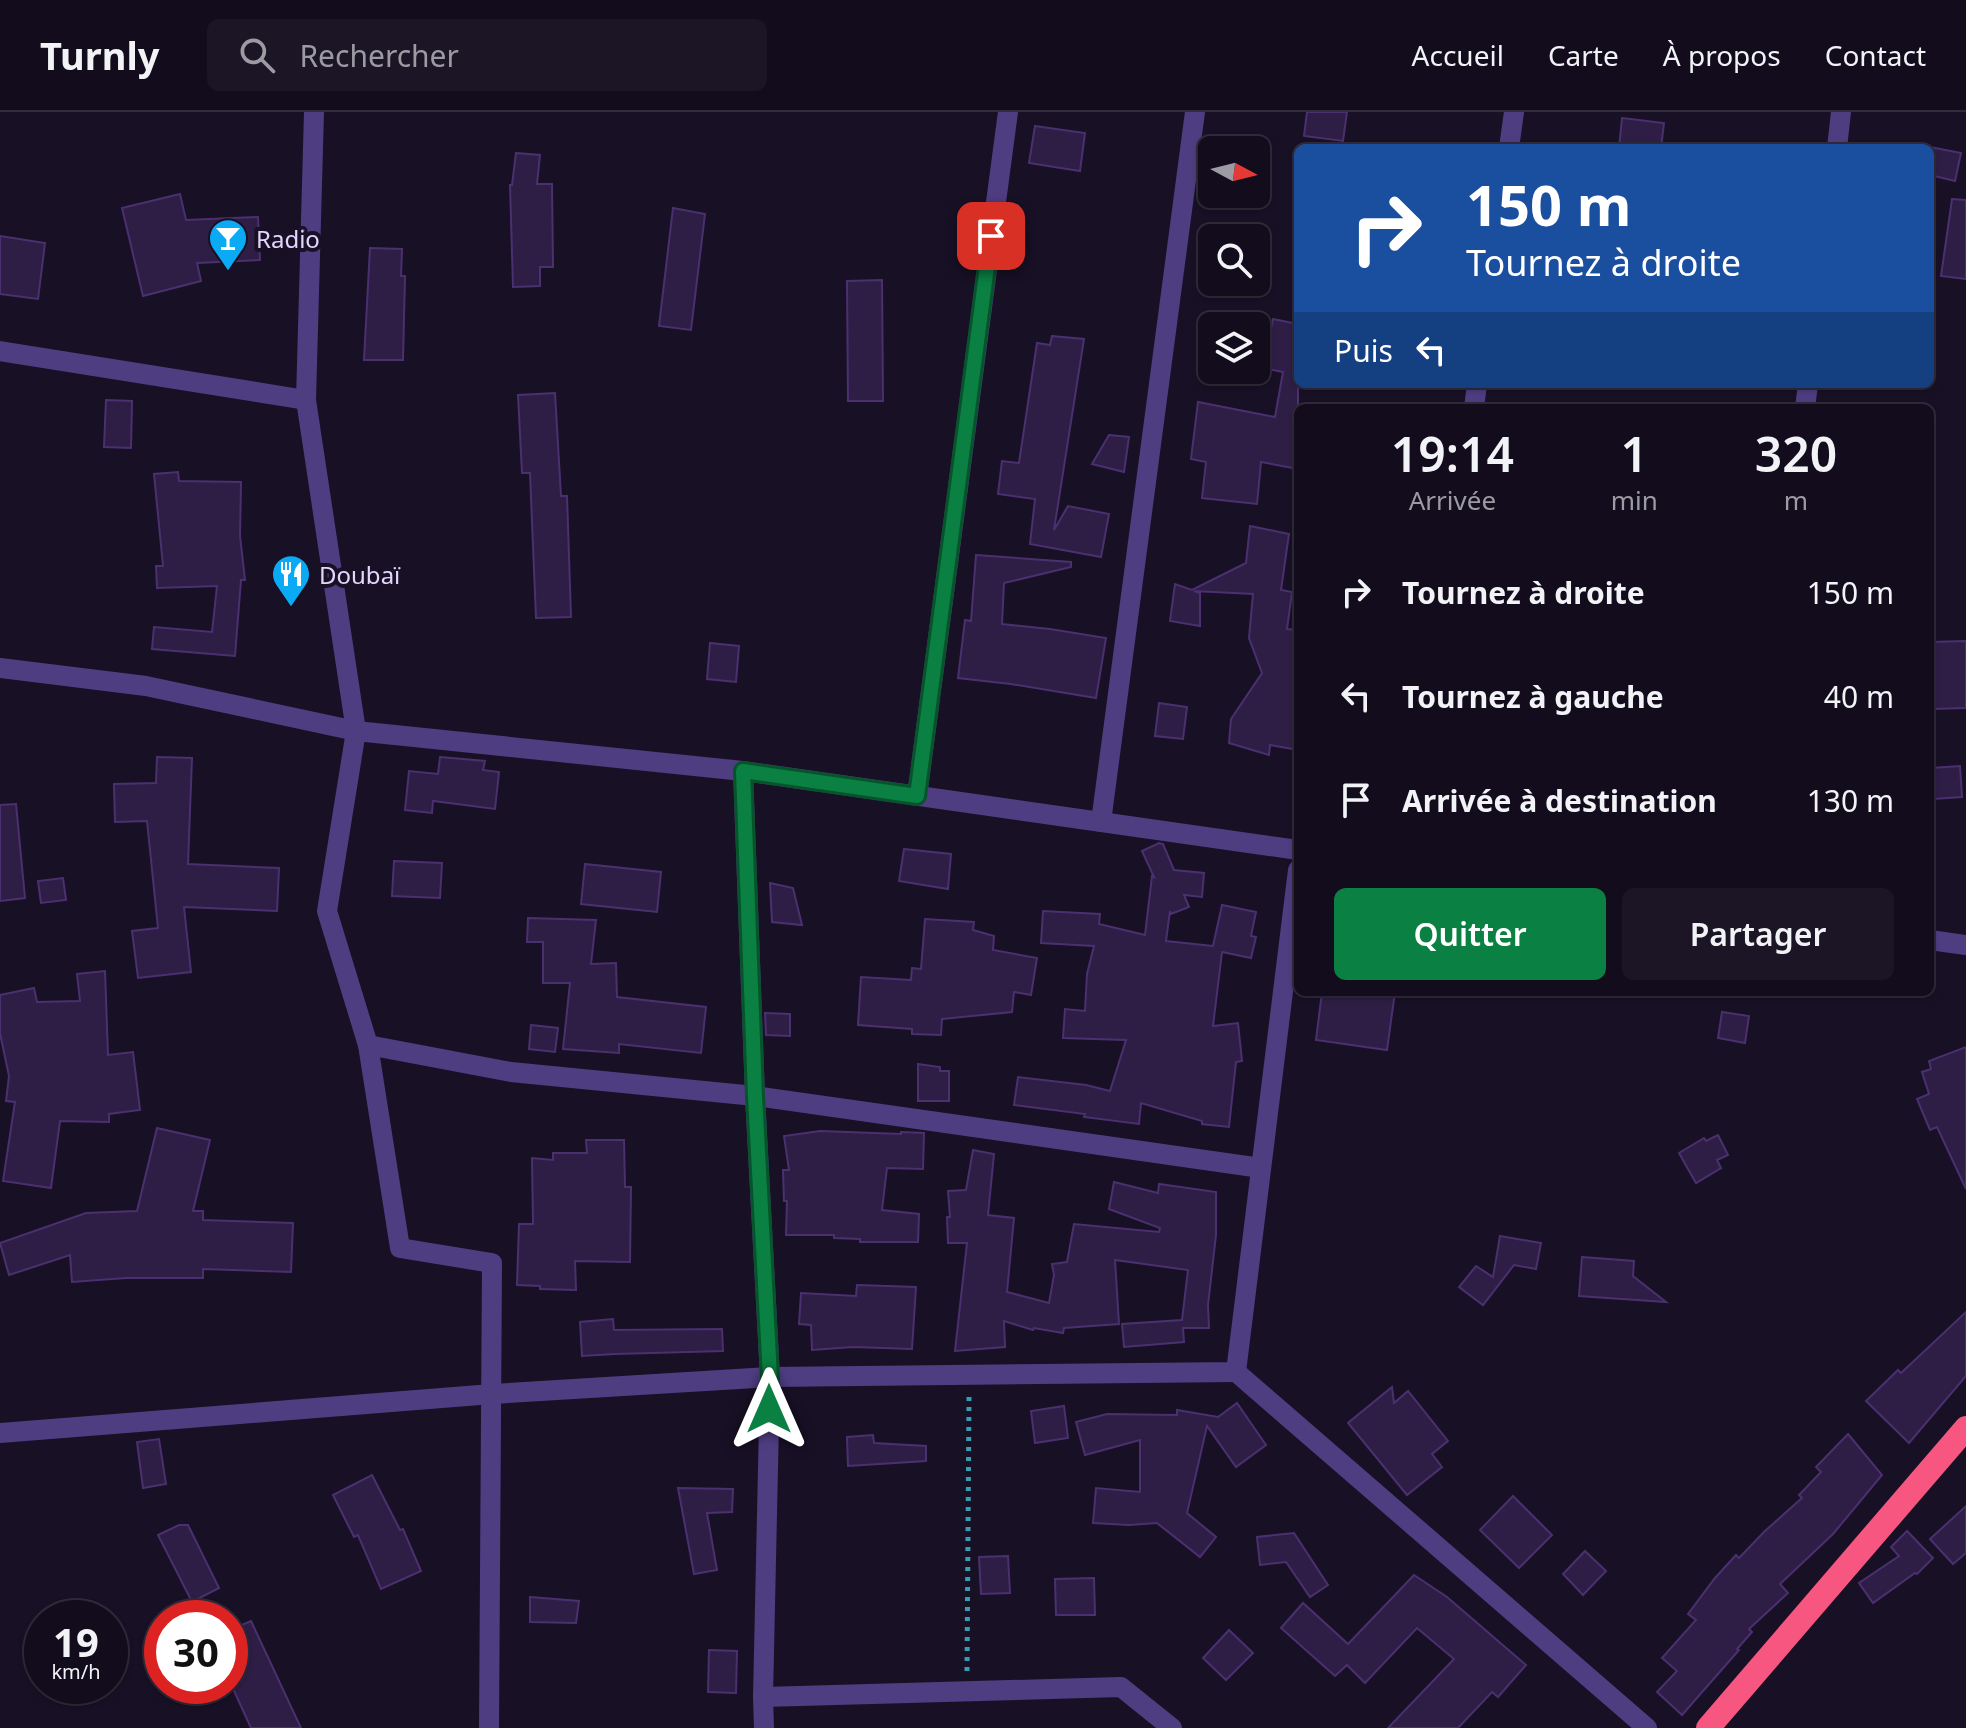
<!DOCTYPE html>
<html lang="fr">
<head>
<meta charset="utf-8">
<style>
  body { margin:0; font-family:"Noto Sans",sans-serif; background:#1b1525; color:#f1f3f6; height:100vh; display:flex; flex-direction:column; font-size:30px; white-space:nowrap }
  * { box-sizing:border-box; margin:0 }
  p { font-size:26px; color:#9c9ba3 }
  .icon { flex:none; width:44px; height:44px; fill:none; stroke:currentColor; stroke-width:2; stroke-linecap:round; stroke-linejoin:round }
  .map { position:relative; flex:1; overflow:hidden }
  .details { position:absolute; left:1294px; top:292px; width:640px; height:592px; display:flex; flex-direction:column; background:#120c1c; border-radius:12px; box-shadow:0 2px 6px #0004,0 0 0 2px #312c3b }
  .details>* { flex:none }
  .banner { position:absolute; left:1294px; top:32px; width:640px; height:244px; border-radius:12px; box-shadow:0 2px 6px #0004,0 0 0 2px #312c3b; background:#1a4fa0; color:#fff; overflow:hidden }
  .needle { width:52px; rotate:97deg }
  .controls { position:absolute; left:1198px; top:24px; display:grid; gap:16px }
  .controls a { display:grid; place-items:center; width:72px; height:72px; border-radius:12px; background:#120c1c; box-shadow:0 2px 6px #0004,0 0 0 2px #312c3b; font-size:40px }
  .speed { position:absolute; left:24px; top:1488px; display:flex; gap:16px; font-size:40px; font-weight:700; text-align:center }
  .speed>* { display:grid; place-content:center; width:104px; height:104px; border-radius:50%; background:#120c1c; box-shadow:0 2px 6px #0004,0 0 0 2px #312c3b; line-height:1 }
  .speed small { font-size:20px; font-weight:400 }
  .speed .limit { border:12px solid #d22; background:#fff; color:#111 }
  .pin { position:absolute; display:grid; place-items:center; width:68px; height:68px; color:#fff; margin:-34px; border-radius:16px; box-shadow:0 4px 12px #0006 }
  .me { position:absolute; width:88px; margin:-44px; rotate:0deg; stroke-linejoin:round; filter:drop-shadow(0 0 6px #0008) }
  .turn { display:flex; align-items:center; gap:28px; height:168px; padding:0 40px; font-size:36px }
  .turn .icon { width:104px; height:104px; stroke-width:2.5 }
  .turn b { display:block; font-size:56px; line-height:68px }
  .then { display:flex; align-items:center; height:76px; padding:0 40px; background:#0003; gap:16px; font-size:30px }
  .eta { display:flex; justify-content:space-evenly; align-items:center; height:136px; text-align:center }
  .eta b { font-size:48px; font-weight:600; line-height:56px }
  .action { display:flex; gap:16px; margin-top:auto; padding:16px 40px }
  .action a { flex:1; height:92px; border-radius:12px; background:#0b8043; color:#fff; font-size:32px; font-weight:600; line-height:92px; text-align:center }
  .action a+a { background:#1b1525; color:#f1f3f6 }
  ul { padding:0; list-style:none }
  li { display:flex; align-items:center; gap:24px; height:104px; padding:0 40px }
  li div { flex:1 }
  li b { display:block; font-size:30px }
  li em { font-style:normal }
  header { display:flex; align-items:center; gap:48px; box-sizing:border-box; height:112px; padding:0 40px; background:#120c1c; border-bottom:2px solid #312c3b }
  header strong { font-size:38px }
  nav { display:flex; gap:44px; margin-inline-start:auto; font-size:28px }
  .search { width:560px; height:72px; background:#1b1525; display:flex; align-items:center; gap:20px; box-sizing:border-box; padding:0 28px; border-radius:12px; color:#9c9ba3; font-size:30px }
  .map>svg:first-child { display:block }
  .building { fill:#2e1d45; stroke:#4b3070; stroke-width:2 }
  .lines { fill:none; stroke-linecap:round; stroke-linejoin:round }
  .path { stroke:#359eb2; stroke-width:5; stroke-dasharray:4 6; stroke-linecap:butt }
  .minor { stroke:#4f3d82; stroke-width:20 }
  .highway { stroke:#f75680; stroke-width:24 }
  .route-casing { stroke:#07532c; stroke-width:20 }
  .route { stroke:#0b8043; stroke-width:14 }
  .labels { text-anchor:middle; dominant-baseline:central; stroke-width:8; stroke-linejoin:round; paint-order:stroke }
  .poi-label { font-size:24px; fill:#e3d6fd; stroke:#181025; text-anchor:start }
</style>
</head>
<body>
<header>
<strong>Turnly</strong>
<div class="search"><svg class="icon" aria-label="search" viewBox="0 0 24 24"><circle cx="10" cy="10" r="6"/><path d="M15 15l6 6"/></svg>Rechercher</div>
<nav><a>Accueil</a><a>Carte</a><a>À propos</a><a>Contact</a></nav>
</header>
<div class="map">
<svg width="1966" height="1616" viewBox="0 0 1966 1616">
  <rect width="100%" height="100%" fill="#181025"/>
  <g class="building">
    <path d="M1307 0H1347L1343 29 1304 24Z"/>
    <path d="M1622 6 1664 11 1661 36H1619Z"/>
    <path d="M1035 14 1085 21 1080 59 1029 51Z"/>
    <path d="M1930 35 1961 41 1955 69 1930 63Z"/>
    <path d="M516 41 540 43 537 72H552L553 155H540V174L513 175 510 73H512Z"/>
    <path d="M180 82 186 108 258 105 260 148 197 151 201 169 143 184 122 96Z"/>
    <path d="M1952 87 1966 88V167L1941 164Z"/>
    <path d="M673 96 705 102 691 218 659 214Z"/>
    <path d="M0 124 45 131 38 187 0 182Z"/>
    <path d="M370 136 402 137 401 164H405L403 248H364Z"/>
    <path d="M882 168 883 289H848L847 169Z"/>
    <path d="M1273 207 1298 212V357L1261 350 1257 392 1202 386 1206 350 1191 347 1198 290 1275 305 1283 260 1263 256Z"/>
    <path d="M1052 224 1084 227 1054 418 1068 394 1109 402 1101 445 1030 432 1035 387 998 382 1002 349 1019 351 1037 231 1050 233Z"/>
    <path d="M555 281 561 384H567L571 505 536 506 530 361H522L518 283Z"/>
    <path d="M106 288 132 289 131 336 104 335Z"/>
    <path d="M1109 323 1129 325 1124 360 1092 352Z"/>
    <path d="M178 360 179 369 241 370 240 424 245 468H241L235 544 152 537 154 515 212 520 217 474 157 476 156 454H163L154 362Z"/>
    <path d="M1250 414 1289 422 1281 478 1292 480 1287 517 1298 518V638L1270 633 1269 643 1229 631 1231 607 1262 561 1249 526 1253 482 1194 479 1200 481V514L1170 509 1175 472 1192 478 1246 451Z"/>
    <path d="M976 443 1071 450V455L1004 471 1002 512 1050 517 1106 526 1096 586 1011 572 958 566 965 508 971 509Z"/>
    <path d="M1966 529V596L1931 597V530Z"/>
    <path d="M710 531 739 534 736 570 707 567Z"/>
    <path d="M1159 591 1187 595 1183 627 1155 624Z"/>
    <path d="M157 645 192 646 188 752 279 756 277 799 184 795 191 860 138 866 132 819 158 816 147 709 115 710 114 672 156 671Z"/>
    <path d="M440 645 485 649 483 658 499 660 495 697 433 689 432 701 405 698 409 659 438 662Z"/>
    <path d="M1960 654 1962 685 1933 687 1931 656Z"/>
    <path d="M16 692 25 786 0 789V693Z"/>
    <path d="M1159 731 1163 732 1174 758 1204 761 1202 785 1184 783 1189 795 1171 802 1170 799 1166 829 1213 834 1222 793 1256 800 1251 824 1256 825 1251 846 1222 840 1213 914 1238 911 1242 949 1236 950 1229 1015 1202 1012V1009L1141 991 1139 1012 1084 1005 1085 1002 1014 993 1018 965 1086 973 1110 979 1126 928 1063 926 1065 897 1085 899 1087 862 1094 834 1041 831 1043 799 1100 802 1099 812 1145 823 1152 764 1154 765 1142 739Z"/>
    <path d="M904 737 951 742 948 777 899 769Z"/>
    <path d="M394 749 442 751 440 786 392 784Z"/>
    <path d="M585 752 661 760 657 800 581 792Z"/>
    <path d="M63 766 66 788 41 791 38 769Z"/>
    <path d="M770 771 793 776 802 813 772 810Z"/>
    <path d="M528 806 596 808 591 852 616 851 617 885 706 895 701 941 619 932V941L563 937 570 871H543V830H527Z"/>
    <path d="M925 807 974 810 973 818 994 824 993 838 1037 846 1031 883 1014 880 1012 900 942 907 941 923 912 922V917L858 913 861 865 911 868 912 856 921 857Z"/>
    <path d="M105 859 108 943 133 940 140 998 109 1002V1010L60 1009 51 1076 3 1069 15 990 6 989 9 964 0 921V883L34 876 37 890 80 889 77 862Z"/>
    <path d="M1322 880H1395L1387 938 1316 928Z"/>
    <path d="M1722 900 1749 904 1745 931 1718 926Z"/>
    <path d="M765 901 790 902V924L766 923Z"/>
    <path d="M531 913 558 916 555 940 529 937Z"/>
    <path d="M1966 935V1077L1937 1015 1930 1018 1917 987 1929 982 1922 960 1931 957 1929 949Z"/>
    <path d="M918 952 940 955V959H949V989H918Z"/>
    <path d="M157 1016 210 1028 193 1099H203V1108L293 1111 291 1160 203 1157V1166H126L72 1170 70 1143 9 1163 0 1131 86 1101 137 1099Z"/>
    <path d="M820 1019 901 1022V1020L924 1021 923 1057 887 1056 882 1098 919 1102 918 1130H860V1127L834 1126V1123H786L787 1089H784L783 1058H789L784 1024Z"/>
    <path d="M1718 1023 1728 1043 1717 1048 1721 1056 1696 1071 1679 1041 1704 1026 1706 1029Z"/>
    <path d="M586 1028H624L625 1075H631L630 1150 575 1149 576 1178 540 1177V1174L517 1173 519 1112H533L532 1046 553 1048V1041H587Z"/>
    <path d="M973 1038 994 1042 988 1103 1014 1106 1007 1180 1049 1191 1054 1163 1052 1152 1067 1150 1074 1112 1159 1120 1160 1116 1109 1097 1114 1070 1158 1081 1159 1072 1216 1080V1123L1208 1193 1209 1216H1183L1184 1230 1124 1235 1122 1212 1182 1208 1188 1158 1115 1148 1119 1212 1064 1216 1063 1221 1034 1216 1033 1218 1004 1209 1005 1235 955 1239 967 1131H948L947 1105H950L948 1079 966 1078Z"/>
    <path d="M1500 1124 1541 1131 1536 1157 1514 1153 1483 1193 1459 1175 1476 1154 1493 1165Z"/>
    <path d="M1582 1145 1634 1149 1633 1164 1666 1190 1579 1184Z"/>
    <path d="M857 1173 916 1175 912 1237 853 1235 812 1238 811 1213 799 1212 801 1181 856 1184Z"/>
    <path d="M1966 1200V1264L1909 1331 1866 1289 1898 1258 1901 1261Z"/>
    <path d="M613 1207 614 1218 722 1217 723 1239 615 1242 582 1244 580 1210Z"/>
    <path d="M1392 1275 1394 1291 1408 1279 1448 1329 1432 1342 1442 1355 1407 1383 1348 1311Z"/>
    <path d="M1237 1291 1266 1333 1236 1355 1207 1314 1187 1401 1216 1425 1200 1445 1157 1411 1129 1413 1093 1411 1096 1376 1140 1380V1328L1085 1343 1076 1310 1107 1302 1177 1303V1298L1218 1305Z"/>
    <path d="M1064 1294 1068 1326 1035 1331 1031 1299Z"/>
    <path d="M1848 1322 1882 1363 1833 1422 1780 1472 1788 1481 1749 1517 1752 1520 1737 1537 1739 1538 1682 1603 1657 1580 1677 1559 1662 1546 1696 1508 1688 1502 1715 1466 1736 1443 1739 1446 1765 1419 1802 1386 1799 1383 1821 1360 1816 1355Z"/>
    <path d="M873 1323 874 1331 926 1334V1349L848 1354 847 1325Z"/>
    <path d="M159 1327 166 1372 143 1376 137 1330Z"/>
    <path d="M372 1363 400 1418 403 1417 421 1459 381 1477 358 1423 354 1425 333 1383Z"/>
    <path d="M678 1376 733 1377 732 1400 707 1401 717 1458 694 1462Z"/>
    <path d="M1513 1384 1552 1423 1519 1456 1480 1418Z"/>
    <path d="M1966 1394V1441L1953 1452 1930 1427Z"/>
    <path d="M179 1413H188L219 1476 192 1490 158 1423Z"/>
    <path d="M1907 1419 1933 1446 1917 1462 1915 1461 1873 1491 1859 1471 1899 1444 1891 1435Z"/>
    <path d="M1294 1421 1328 1473 1310 1485 1286 1450 1260 1453 1257 1425Z"/>
    <path d="M1585 1439 1606 1459 1583 1483 1563 1462Z"/>
    <path d="M1008 1444 1010 1481 981 1482 979 1445Z"/>
    <path d="M1414 1463 1447 1485 1526 1553 1498 1585 1492 1580 1458 1616H1388L1454 1547 1417 1516 1365 1571 1347 1553 1335 1564 1281 1516 1303 1491 1348 1532Z"/>
    <path d="M1094 1466 1095 1503H1056L1055 1467Z"/>
    <path d="M530 1485 579 1489 576 1511 530 1510Z"/>
    <path d="M251 1509 301 1616H251L230 1570V1518Z"/>
    <path d="M1229 1518 1253 1541 1226 1568 1203 1546Z"/>
    <path d="M709 1538 737 1539 736 1581 708 1580Z"/>
  </g>
  <g class="lines">
    <path class="path" d="M967 1559 969 1285"/>
    <g class="minor">
      <path d="M314 0 306 288 356 619 327 799 368 933 400 1136 492 1151 489 1616"/>
      <path d="M1509 36 1514 0"/>
      <path d="M1837 36 1841 0"/>
      <path d="M0 239 306 288"/>
      <path d="M1474 296 1477 272"/>
      <path d="M1805 296 1808 272"/>
      <path d="M0 556 146 574 356 619 743 659 1298 738"/>
      <path d="M743 659 755 984 770 1265 763 1585 764 1616"/>
      <path d="M917 684 1008 0"/>
      <path d="M1101 710 1195 0"/>
      <path d="M1930 828 1966 833"/>
      <path d="M368 933 511 960 755 984 1261 1056"/>
      <path d="M1236 1260 1647 1616"/>
      <path d="M0 1321 492 1282 770 1265 1236 1260 1298 758"/>
      <path d="M763 1585 1121 1575 1172 1616"/>
    </g>
    <path class="highway" d="M1708 1616 1966 1316"/>
  </g>
  <g class="lines">
    <g class="route-casing">
      <path id="route" d="M769 1297 770 1265 755 984 743 659 917 684 991 124"/>
    </g>
    <use href="#route" class="route"/>
  </g>
  <defs>
    <g id="bar-pin" transform="scale(2)"><path d="M0 17L-7.5 6A9.5 9.5 0 1 1 7.5 6Z" fill="#0baaf4" stroke="#181025"/><path d="M-6-5H6L.8 .8V4.5H3.5V6h-7V4.5H-.8V.8Z" fill="#fff"/></g>
    <g id="restaurant-pin" transform="scale(2)"><path d="M0 17L-7.5 6A9.5 9.5 0 1 1 7.5 6Z" fill="#0baaf4" stroke="#181025"/><path d="M-5-6h1v4h1v-4h1v4h1v-4h1v5L-1.5 .5V6h-2V.5L-5-1ZM5-6V6H3V1.5H1.5Q1.5-4 5-6Z" fill="#fff"/></g>
  </defs>
  <g fill-rule="evenodd">
    <use href="#bar-pin" x="228" y="126"/>
    <use href="#restaurant-pin" x="291" y="462"/>
  </g>
  <g class="labels">
    <g class="poi-label">
      <text x="256" y="126">Radio</text>
      <text x="319" y="462">Doubaï</text>
    </g>
  </g>
</svg>
<div class="controls">
<a><svg class="needle" viewBox="-14 -14 28 28"><path d="M0-13l5 13h-10z" fill="#e53935"/><path d="M0 13l5-13h-10z" fill="#9c9ba3"/></svg></a>
<a><svg class="icon" aria-label="search" viewBox="0 0 24 24"><circle cx="10" cy="10" r="6"/><path d="M15 15l6 6"/></svg></a>
<a><svg class="icon" aria-label="layers" viewBox="0 0 24 24"><path d="M12 4l9 5-9 5-9-5zM3 14l9 5 9-5"/></svg></a>
</div>
<div class="speed"><div>19<small>km/h</small></div><div class="limit">30</div></div>
<div class="pin" style="left:991px;top:124px;background:#d93025"><svg class="icon" aria-label="arrive" viewBox="0 0 24 24"><path d="M6 21V4h12l-3 4 3 4H6"/></svg></div>
<svg class="me" style="left:769px;top:1297px" viewBox="-20 -20 40 40"><path d="M0-17L14 15 0 8-14 15z" fill="#0b8043" stroke="#fff" stroke-width="4"/></svg>
<div class="banner">
<div class="turn"><svg class="icon" aria-label="right" viewBox="0 0 24 24"><path d="M7 20v-9h11M14 6l5 5-5 5"/></svg><div><b>150 m</b>Tournez à droite</div></div>
<div class="then">Puis<svg class="icon" aria-label="left" viewBox="0 0 24 24"><path d="M17 20v-9H6M10 6l-5 5 5 5"/></svg></div>
</div>
<section class="details">
<div class="eta">
<div><b>19:14</b><p>Arrivée</p></div>
<div><b>1</b><p>min</p></div>
<div><b>320</b><p>m</p></div>
</div>
<ul>
<li><svg class="icon" aria-label="right" viewBox="0 0 24 24"><path d="M7 20v-9h11M14 6l5 5-5 5"/></svg><div><b>Tournez à droite</b></div><em>150 m</em></li>
<li><svg class="icon" aria-label="left" viewBox="0 0 24 24"><path d="M17 20v-9H6M10 6l-5 5 5 5"/></svg><div><b>Tournez à gauche</b></div><em>40 m</em></li>
<li><svg class="icon" aria-label="arrive" viewBox="0 0 24 24"><path d="M6 21V4h12l-3 4 3 4H6"/></svg><div><b>Arrivée à destination</b></div><em>130 m</em></li>
</ul>
<div class="action"><a>Quitter</a><a>Partager</a></div>
</section>
</div>
</body>
</html>
